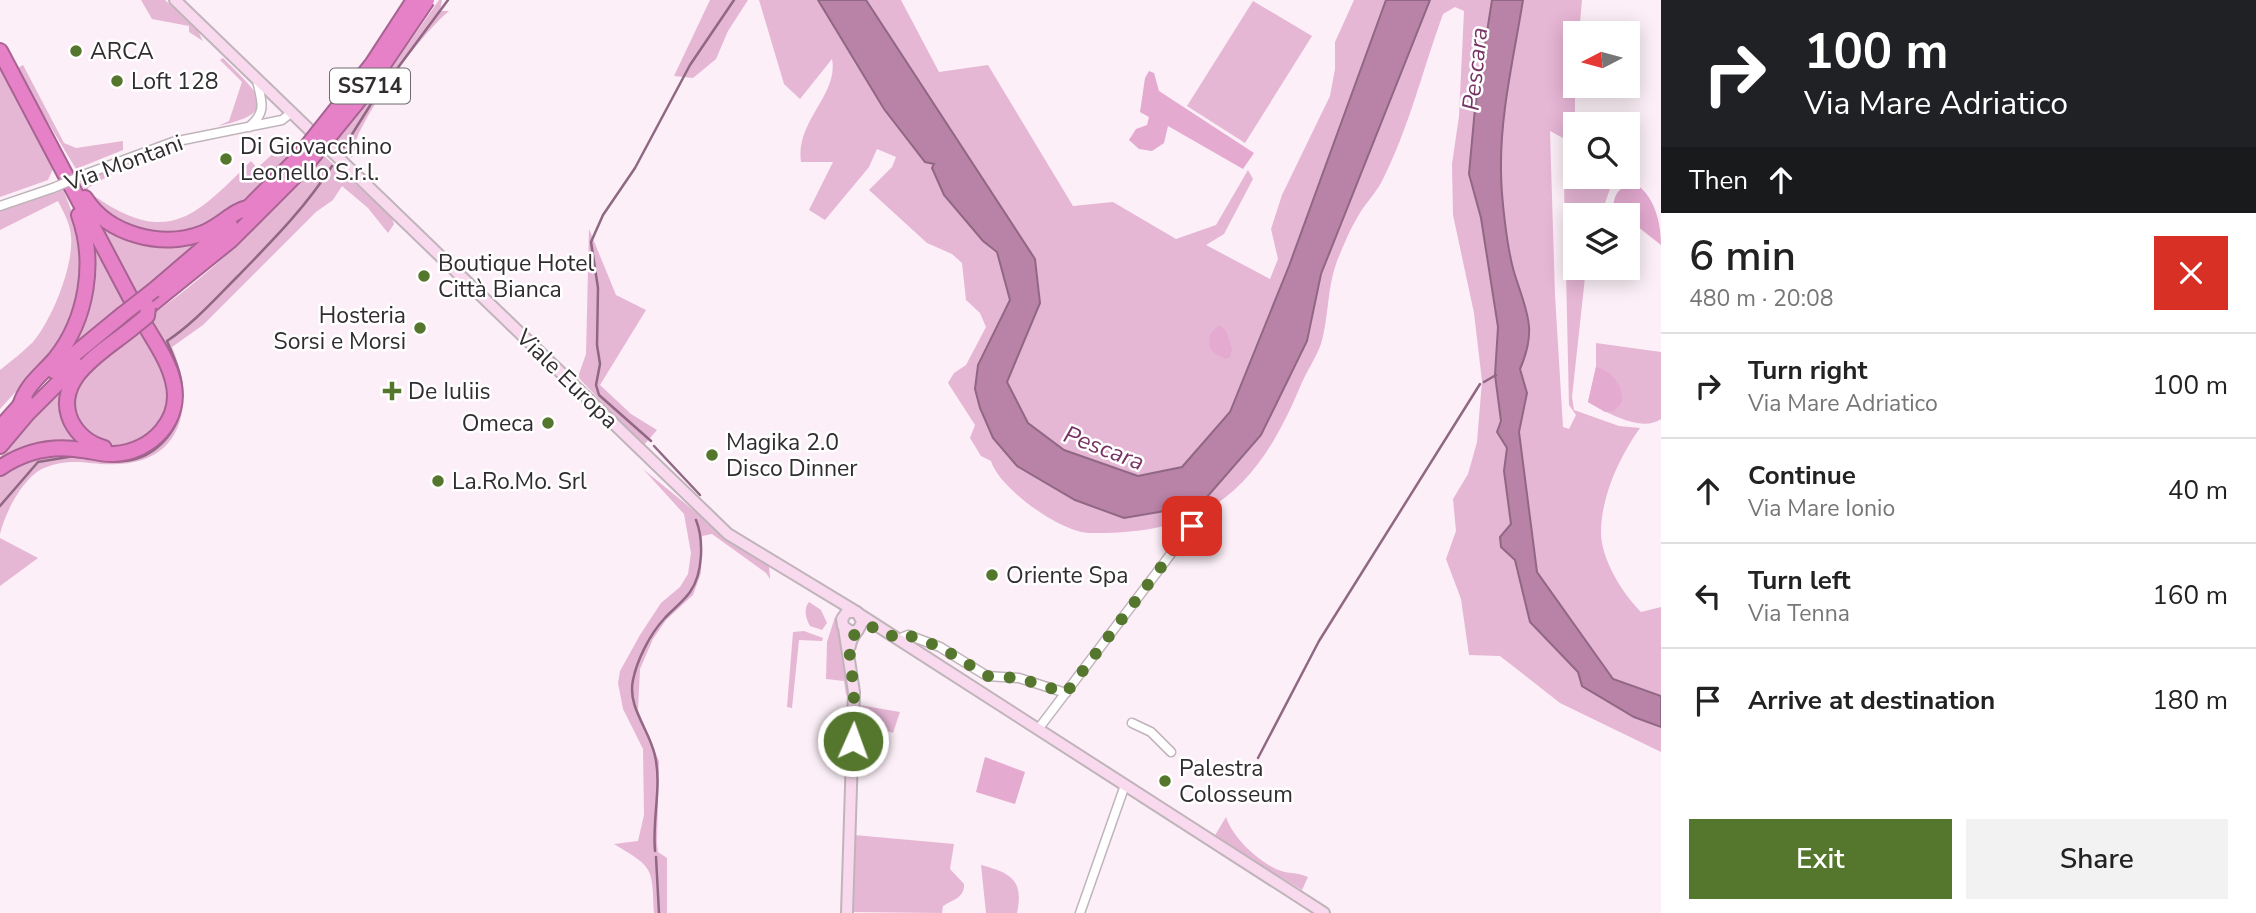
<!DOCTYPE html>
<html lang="en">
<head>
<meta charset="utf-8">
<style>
  body { margin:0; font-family:"Nunito Sans",sans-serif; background:#f2f2f2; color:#222; height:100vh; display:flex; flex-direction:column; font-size:26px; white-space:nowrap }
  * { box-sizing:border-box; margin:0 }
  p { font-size:23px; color:#767676 }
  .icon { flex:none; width:38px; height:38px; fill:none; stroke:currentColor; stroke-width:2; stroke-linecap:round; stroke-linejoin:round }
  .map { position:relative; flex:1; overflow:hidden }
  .panel { display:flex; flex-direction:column; background:#fff; width:595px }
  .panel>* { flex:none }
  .top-card { background:#202124; color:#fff; overflow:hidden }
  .needle { width:46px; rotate:264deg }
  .tools { position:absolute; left:1563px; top:21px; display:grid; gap:14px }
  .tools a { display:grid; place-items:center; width:77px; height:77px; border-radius:0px; background:#fff; box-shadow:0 4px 18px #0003; font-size:35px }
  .pin { position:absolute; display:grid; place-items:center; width:60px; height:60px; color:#fff; margin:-30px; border-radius:14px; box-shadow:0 4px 10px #0006 }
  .me { position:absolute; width:77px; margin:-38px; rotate:2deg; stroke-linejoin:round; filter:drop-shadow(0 0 5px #0008) }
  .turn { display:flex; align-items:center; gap:24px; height:147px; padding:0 28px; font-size:32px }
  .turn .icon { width:91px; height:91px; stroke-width:2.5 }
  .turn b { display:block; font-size:49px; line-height:60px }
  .then { display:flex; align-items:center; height:66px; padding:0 28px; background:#0003; gap:14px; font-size:26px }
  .round { display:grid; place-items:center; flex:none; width:74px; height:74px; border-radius:0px; background:#f2f2f2 }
  .overview { display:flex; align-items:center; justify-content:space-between; height:119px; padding:0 28px }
  h1 { font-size:42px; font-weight:600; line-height:52px }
  .primary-button { display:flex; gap:14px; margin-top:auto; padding:14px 28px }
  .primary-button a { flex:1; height:80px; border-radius:0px; background:#55762d; color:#fff; font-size:28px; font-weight:600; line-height:80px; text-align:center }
  .primary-button a+a { background:#f2f2f2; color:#222 }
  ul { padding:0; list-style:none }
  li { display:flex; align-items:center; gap:21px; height:105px; padding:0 28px; border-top:2px solid #e0e0e0 }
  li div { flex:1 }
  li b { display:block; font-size:26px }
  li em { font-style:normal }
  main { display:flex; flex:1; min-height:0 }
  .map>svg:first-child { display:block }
  .green { fill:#e6b6d5; fill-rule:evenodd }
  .forest { fill:#e4aad0 }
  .water { fill:#b982a7; stroke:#906883; stroke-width:2 }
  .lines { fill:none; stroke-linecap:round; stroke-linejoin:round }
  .stream { stroke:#906883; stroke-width:2.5 }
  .street-casing { stroke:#c0b4bb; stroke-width:11 }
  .secondary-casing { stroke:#c0b4bb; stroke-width:14 }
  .highway-casing { stroke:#a76392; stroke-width:18 }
  .street { stroke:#fff; stroke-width:8 }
  .secondary { stroke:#f8d9ee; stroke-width:10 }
  .highway { stroke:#e781c7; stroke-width:14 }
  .street-bridge-casing { stroke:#c0b4bb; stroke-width:11; stroke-linecap:butt }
  .highway-bridge-casing { stroke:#a76392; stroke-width:18; stroke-linecap:butt }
  .street-bridge { stroke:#fff; stroke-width:8 }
  .highway-bridge { stroke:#e781c7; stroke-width:14 }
  .route { stroke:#55762d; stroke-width:12; stroke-dasharray:0 21.6 }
  .poi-dot { fill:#55762d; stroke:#fff; stroke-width:2.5 }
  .labels { text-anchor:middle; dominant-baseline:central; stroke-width:5; stroke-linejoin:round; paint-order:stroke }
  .shield { fill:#fff; stroke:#6f6b6d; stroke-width:2 }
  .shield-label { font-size:21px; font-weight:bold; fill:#312c2f }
  .poi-label { font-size:23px; fill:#312c2f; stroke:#fff; text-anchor:start }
  .street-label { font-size:23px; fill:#312c2f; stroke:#fff }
  .water-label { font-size:24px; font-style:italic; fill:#773364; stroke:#fff }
</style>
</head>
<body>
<main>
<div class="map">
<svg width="1661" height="913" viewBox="0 0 1661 913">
  <rect width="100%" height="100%" fill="#fceff7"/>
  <g class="green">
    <path d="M141 0H165L198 31 203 41 189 32V26L152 19Z"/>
    <path d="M439 0H442L440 11H449C420 35 372 103 357 138 355 144 355 152 352 158L334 141 385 77Z"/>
    <path d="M710 0H748L728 31 716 59 693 78 674 76Z"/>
    <path d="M759 0H818L884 109 935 164 944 195 983 241 997 252 1010 300 993 438 1200 505 1261 435 1307 341 1321 274 1430 0H1492L1475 108 1469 174 1481 218 1498 327 1495 375 1501 421 1497 432 1507 448 1504 471 1511 524 1500 537 1501 547 1515 560 1530 622 1578 672 1634 717 1661 727V752L1560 703 1500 656 1469 655 1461 599 1446 559 1456 531 1453 499 1468 474 1477 442 1482 381 1474 313 1453 215 1452 164 1459 116 1464 11 1455 7 1443 14C1423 69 1408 131 1381 183 1374 195 1364 205 1357 218 1349 231 1343 247 1337 261 1327 287 1329 317 1321 344 1316 358 1306 372 1300 387 1256 492 1205 535 1089 533 1060 532 999 488 991 461L981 456 970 438 975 425 948 383 954 373 966 365 986 327 980 313 966 300 962 263 952 254 927 243 869 190 892 167 896 157 877 149 869 167 825 220 809 210 833 162H801C795 121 839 95 832 59L800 99 784 84Z"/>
    <path d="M867 0H901L939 72 988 65 1073 206 1113 202 1176 239 1216 225 1248 170 1253 179 1224 234 1206 245 1270 279 1278 259 1271 229 1282 195 1330 96 1335 69V42L1354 0H1386L1289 266 1230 412 1182 467 1138 476 1064 450 1028 423 1007 382 1040 303Z"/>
    <path d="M1523 0H1582L1579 33H1575V177H1614L1601 215H1575V268H1586L1572 397 1574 410 1619 426 1640 428C1620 456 1602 494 1601 530 1600 558 1622 593 1641 612L1661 607V696L1613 679 1537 572 1519 432 1527 393 1520 369C1538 328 1526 311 1514 272 1507 248 1501 196 1501 170 1500 114 1514 56 1523 0ZM1550 131 1563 138 1569 405 1576 415 1569 429 1563 427 1555 295Z"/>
    <path d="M1253 1 1312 36 1245 143 1187 106Z"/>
    <path d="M223 58C255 91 286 112 218 126L229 121 242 82 220 60Z"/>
    <path d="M0 65 53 169 48 180 0 197Z"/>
    <path d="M23 65 64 143 76 148 123 141V150L76 169 16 69Z"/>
    <path d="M276 151 290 157C246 198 198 252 133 226 109 217 94 205 80 183L121 164 112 174 88 188 90 193C167 248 194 218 251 161L257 168Z"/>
    <path d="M323 155 391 216 394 224 388 233 368 208 342 186 333 200 316 212 203 325 172 347C194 398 187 461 118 464 90 466 74 456 44 468 23 477 5 513 0 534V476C38 446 75 455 120 457L177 412 147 318C212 274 272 214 323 155Z"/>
    <path d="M63 189 83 241 79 293 59 344 0 409V370C11 361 23 352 33 342 52 320 74 265 71 236 70 223 64 213 58 201L0 230V210Z"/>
    <path d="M105 227 117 232 211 235 136 294 100 229Z"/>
    <path d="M589 229 616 295 646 310 600 385 631 414 657 430 643 446 578 377 586 354Z"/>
    <path d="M91 239 126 301 67 351Z"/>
    <path d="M138 327 163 371 168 390 165 413 156 430 131 445 108 447 81 431 70 405 88 367Z"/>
    <path d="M1596 343 1661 352V419C1641 433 1606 412 1588 402L1596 367Z"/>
    <path d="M67 383 79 444 0 461C0 441 52 398 67 383Z"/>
    <path d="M643 469 725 536 769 566 770 579 766 573 712 534 702 536 701 573 693 595 666 620 653 639 640 669 638 710 659 761 657 843 658 852 667 858V913H654C652 867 654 868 614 844L638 841 644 815 643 749 623 709 618 683 620 671 640 635 661 603 680 587 688 574 691 553 684 514Z"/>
    <path d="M0 538 38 558 0 586Z"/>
    <path d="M809 602 821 610 827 623 822 630 810 626C806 619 803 609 809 602Z"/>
    <path d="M835 617 840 627 851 696 846 695 844 681 826 679 827 642Z"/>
    <path d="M804 631 823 638 822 641 799 640 792 708 787 707 793 632Z"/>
    <path d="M859 705 900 712 893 733 858 721Z"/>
    <path d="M1226 817C1233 838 1256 859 1276 869 1286 874 1297 872 1308 877L1302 890 1214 837Z"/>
    <path d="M854 835 954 844 950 869 964 884C965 897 953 900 943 906L942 913 852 912Z"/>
    <path d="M981 865C1011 873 1024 880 1017 913H986Z"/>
  </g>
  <g class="forest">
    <path d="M1149 71 1154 73 1159 91 1254 153 1243 169 1168 126 1164 143 1152 151 1139 149 1129 140 1136 129 1147 125 1149 117 1140 112 1145 78Z"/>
    <path d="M1636 184C1655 197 1661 223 1661 245L1628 219V215L1613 209C1614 193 1620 185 1636 184Z"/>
    <path d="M1219 325 1226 330 1232 349 1230 357 1226 359 1215 354 1209 346 1210 334Z"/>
    <path d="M1596 367C1612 371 1623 386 1622 402L1614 411 1605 412 1588 402Z"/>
    <path d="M985 757 1025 772 1015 804 976 792Z"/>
  </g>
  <g class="water">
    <path d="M818 0H866L1035 259 1040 303 1007 382 1028 423 1064 450 1138 476 1182 467 1230 412 1289 266 1386 0H1430L1321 274 1307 341 1261 435 1200 505 1124 518 1075 500 1017 466 993 438 980 408 975 389 978 365 1010 300 997 252 983 241 944 195 932 168 934 164 925 162 884 109Z"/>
    <path d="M1492 0H1523C1514 56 1500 114 1501 170 1501 196 1507 248 1514 272 1526 311 1538 328 1520 369L1527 393 1519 432 1537 572 1613 679 1661 696V727L1634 717 1582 686 1578 672 1530 622 1515 560 1501 547 1500 537 1511 524 1504 471 1507 448 1497 432 1501 421 1495 375 1498 327 1481 218 1469 174 1475 108Z"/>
  </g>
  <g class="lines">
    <g class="stream">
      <path d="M344 147 371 104 448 0"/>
      <path d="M1484 382 1496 375"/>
      <path d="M651 441 599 395 596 385 600 364 597 345 598 288 591 242 603 215 635 168 690 65 734 0"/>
      <path d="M654 446 700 495"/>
      <path d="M111 461C151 465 182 433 182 394 183 375 174 358 167 341 194 323 215 299 238 276 273 240 305 208 332 166"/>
      <path d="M0 506 38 462 74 456 101 460"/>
      <path d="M1258 758 1319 641 1480 384"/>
      <path d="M655 851C652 819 662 786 655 756 650 730 627 708 633 680 637 660 650 634 664 619 672 610 683 602 690 592 703 574 704 540 696 520"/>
      <path d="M656 857 659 913"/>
    </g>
    <g class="street-casing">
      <g id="street">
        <path d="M249 127C268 111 261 101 257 80"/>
        <path d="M86 174 173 142 282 120 292 112"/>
        <path d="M0 206 53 188"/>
        <path d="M898 639 908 635 940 647 987 676 1019 678 1066 693"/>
        <path d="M1132 723 1151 732 1171 752"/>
        <path d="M1039 728 1192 526"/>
        <path d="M1080 913 1125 785"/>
      </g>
    </g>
    <g class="secondary-casing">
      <g id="secondary">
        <path d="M175 0 728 534 855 611"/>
        <path d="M859 614 1324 913"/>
        <path d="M844 628 854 692 847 913"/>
        <path d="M850 646C851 635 860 631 862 621L857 612H847L842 619 843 626 851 632 858 630"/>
      </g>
    </g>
    <g class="highway-casing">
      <g id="highway">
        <path d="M0 51 131 299"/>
        <path d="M85 198C108 235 163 249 203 233 221 226 232 211 250 207"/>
        <path d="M245 211 297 159"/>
        <path d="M154 290 230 225"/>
        <path d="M148 307 231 240 305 166"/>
        <path d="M54 371 122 315"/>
        <path d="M20 406C26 385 41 375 55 359 87 319 96 262 79 215"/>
        <path d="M0 428 25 400"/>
        <path d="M0 446 27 414 76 365"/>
        <path d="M104 448C90 444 78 435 71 421 52 379 104 351 131 329"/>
        <path d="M0 468C25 451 52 445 82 450 93 451 104 455 114 454 152 452 183 419 173 381 168 360 154 341 144 323"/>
      </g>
    </g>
    <use href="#street" class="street"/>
    <use href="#secondary" class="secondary"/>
    <use href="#highway" class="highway"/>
    <g class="street-bridge-casing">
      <path id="street-bridge" d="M53 188 86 174"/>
    </g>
    <g class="highway-bridge-casing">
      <g id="highway-bridge">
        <path d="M297 159 373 63 414 0"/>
        <path d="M305 166 362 96 427 0"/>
        <path d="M122 315 154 290"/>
        <path d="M131 329 147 316 148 307"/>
      </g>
    </g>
    <use href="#street-bridge" class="street-bridge"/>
    <use href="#highway-bridge" class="highway-bridge"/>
  </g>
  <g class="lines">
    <path class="route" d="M853 741 854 692 849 648 850 640 860 628 876 627 898 639 908 635 940 647 988 676 1019 678 1066 693 1192 526"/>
  </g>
  <g class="poi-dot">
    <circle cx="76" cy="51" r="7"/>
    <circle cx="117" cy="81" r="7"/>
    <circle cx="226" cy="159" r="7"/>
    <circle cx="424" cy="276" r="7"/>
    <circle cx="420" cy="328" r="7"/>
    <path d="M388.5 380.5h7v7h7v7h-7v7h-7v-7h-7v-7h7z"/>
    <circle cx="548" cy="423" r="7"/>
    <circle cx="712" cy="455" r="7"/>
    <circle cx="438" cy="481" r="7"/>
    <circle cx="992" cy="575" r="7"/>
    <circle cx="1165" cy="781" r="7"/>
  </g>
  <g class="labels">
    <rect class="shield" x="330" y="68.5" width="80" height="35" rx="5"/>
    <g class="shield-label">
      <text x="370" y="86">SS714</text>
    </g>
    <g class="poi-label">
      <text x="90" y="51">ARCA</text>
      <text x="131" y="81">Loft 128</text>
      <text x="240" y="146">Di Giovacchino<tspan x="240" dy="26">Leonello S.r.l.</tspan></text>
      <text x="438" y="263">Boutique Hotel<tspan x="438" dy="26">Città Bianca</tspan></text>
      <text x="406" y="315" text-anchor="end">Hosteria<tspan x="406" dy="26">Sorsi e Morsi</tspan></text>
      <text x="408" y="391">De Iuliis</text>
      <text x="534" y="423" text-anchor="end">Omeca</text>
      <text x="726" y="442">Magika 2.0<tspan x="726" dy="26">Disco Dinner</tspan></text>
      <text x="452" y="481">La.Ro.Mo. Srl</text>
      <text x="1006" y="575">Oriente Spa</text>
      <text x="1179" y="768">Palestra<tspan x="1179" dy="26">Colosseum</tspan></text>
    </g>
    <g class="street-label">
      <text transform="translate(124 163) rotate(-20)">Via Montani</text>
      <text transform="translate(567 379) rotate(44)">Viale Europa</text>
    </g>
    <g class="water-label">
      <text transform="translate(1475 69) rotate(-84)">Pescara</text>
      <text transform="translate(1104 448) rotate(21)">Pescara</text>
    </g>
  </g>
</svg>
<div class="tools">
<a><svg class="needle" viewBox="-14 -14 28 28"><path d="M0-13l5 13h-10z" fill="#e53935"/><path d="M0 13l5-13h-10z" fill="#767676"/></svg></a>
<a><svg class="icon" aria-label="search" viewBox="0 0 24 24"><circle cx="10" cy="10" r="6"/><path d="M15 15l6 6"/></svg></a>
<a><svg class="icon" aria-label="layers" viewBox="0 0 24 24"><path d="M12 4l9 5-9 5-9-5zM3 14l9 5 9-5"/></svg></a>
</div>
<div class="pin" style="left:1192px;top:526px;background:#d93025"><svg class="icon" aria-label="arrive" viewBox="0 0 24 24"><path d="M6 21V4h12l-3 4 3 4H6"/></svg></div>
<svg class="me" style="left:853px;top:741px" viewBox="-20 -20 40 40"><circle r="17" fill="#55762d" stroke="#fff" stroke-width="3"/><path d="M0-11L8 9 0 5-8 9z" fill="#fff"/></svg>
</div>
<section class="panel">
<div class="top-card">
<div class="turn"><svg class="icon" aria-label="right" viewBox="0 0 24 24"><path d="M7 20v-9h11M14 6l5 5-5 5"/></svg><div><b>100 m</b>Via Mare Adriatico</div></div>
<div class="then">Then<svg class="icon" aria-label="ahead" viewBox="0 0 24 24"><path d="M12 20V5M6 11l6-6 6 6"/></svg></div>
</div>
<div class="overview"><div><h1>6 min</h1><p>480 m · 20:08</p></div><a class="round" style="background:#d93025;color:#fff"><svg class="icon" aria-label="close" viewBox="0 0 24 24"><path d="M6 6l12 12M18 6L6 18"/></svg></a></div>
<ul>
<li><svg class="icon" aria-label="right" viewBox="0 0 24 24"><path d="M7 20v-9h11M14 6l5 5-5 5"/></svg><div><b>Turn right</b><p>Via Mare Adriatico</p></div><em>100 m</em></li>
<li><svg class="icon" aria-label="ahead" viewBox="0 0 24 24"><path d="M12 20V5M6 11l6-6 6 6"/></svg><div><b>Continue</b><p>Via Mare Ionio</p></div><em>40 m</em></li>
<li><svg class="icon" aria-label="left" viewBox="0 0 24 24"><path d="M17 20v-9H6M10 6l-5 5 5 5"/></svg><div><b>Turn left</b><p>Via Tenna</p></div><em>160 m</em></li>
<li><svg class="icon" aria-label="arrive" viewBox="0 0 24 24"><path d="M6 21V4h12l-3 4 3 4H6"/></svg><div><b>Arrive at destination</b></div><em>180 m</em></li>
</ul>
<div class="primary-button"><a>Exit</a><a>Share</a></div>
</section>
</main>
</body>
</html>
